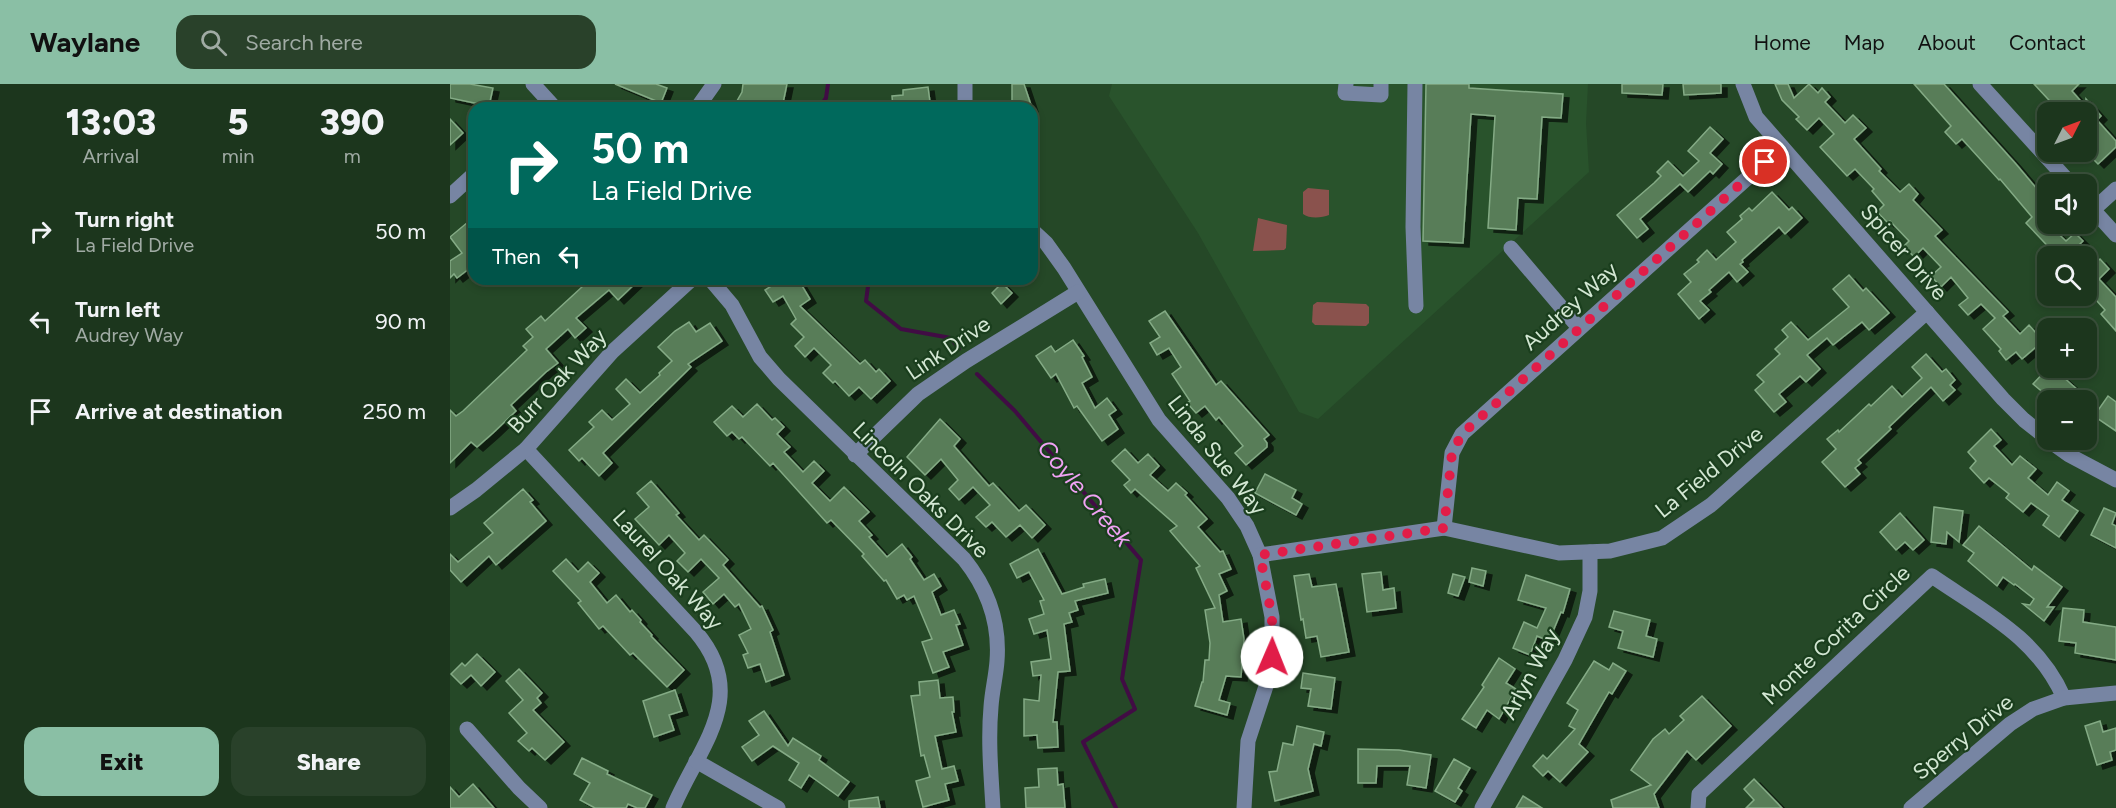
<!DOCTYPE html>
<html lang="en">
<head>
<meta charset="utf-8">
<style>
  body { margin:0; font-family:Figtree,sans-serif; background:#29412a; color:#f1f3f6; height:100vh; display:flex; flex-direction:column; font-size:22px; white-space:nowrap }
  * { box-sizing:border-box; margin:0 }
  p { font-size:20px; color:#a0aba4 }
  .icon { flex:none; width:33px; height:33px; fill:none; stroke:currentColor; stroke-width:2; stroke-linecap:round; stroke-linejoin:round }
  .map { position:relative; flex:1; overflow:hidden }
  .panel { display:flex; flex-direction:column; background:#1c361d; width:450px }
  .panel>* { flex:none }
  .hud { position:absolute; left:18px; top:18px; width:570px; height:183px; border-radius:18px; box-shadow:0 3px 9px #0003,0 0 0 2px #3a503b; background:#00695c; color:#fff; overflow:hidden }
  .needle { width:39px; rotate:48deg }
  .buttons { position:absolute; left:1587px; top:18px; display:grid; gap:12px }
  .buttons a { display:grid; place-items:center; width:60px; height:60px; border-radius:12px; background:#1c361d; box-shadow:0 3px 9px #0003,0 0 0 2px #3a503b; font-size:30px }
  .pin { position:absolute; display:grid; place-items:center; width:51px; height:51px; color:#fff; margin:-26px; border:3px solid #fff; border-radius:50%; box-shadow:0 2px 6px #0007 }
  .me { position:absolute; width:66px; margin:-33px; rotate:1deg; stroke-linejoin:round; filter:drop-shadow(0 0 4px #0008) }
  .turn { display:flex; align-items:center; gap:21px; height:126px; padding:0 24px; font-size:27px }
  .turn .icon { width:78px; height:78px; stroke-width:2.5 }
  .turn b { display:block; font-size:42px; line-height:51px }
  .then { display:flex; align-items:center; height:57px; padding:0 24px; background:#0003; gap:12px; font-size:22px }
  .eta { display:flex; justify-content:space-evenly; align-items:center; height:102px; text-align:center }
  .eta b { font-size:36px; font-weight:800; line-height:42px }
  .button { display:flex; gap:12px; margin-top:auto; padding:12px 24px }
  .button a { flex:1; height:69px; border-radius:18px; background:#8abfa5; color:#111; font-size:24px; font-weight:800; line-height:69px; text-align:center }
  .button a+a { background:#29412a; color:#f1f3f6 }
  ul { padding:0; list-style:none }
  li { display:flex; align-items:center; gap:18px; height:90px; padding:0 24px }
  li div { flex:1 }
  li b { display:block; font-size:22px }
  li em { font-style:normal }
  header { display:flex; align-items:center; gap:36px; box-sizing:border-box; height:84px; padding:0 30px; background:#8abfa5; color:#111 }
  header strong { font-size:28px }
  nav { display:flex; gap:33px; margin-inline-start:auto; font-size:21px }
  .search { width:420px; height:54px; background:#29412a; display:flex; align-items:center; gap:15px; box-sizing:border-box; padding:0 21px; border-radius:18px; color:#a0aba4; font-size:22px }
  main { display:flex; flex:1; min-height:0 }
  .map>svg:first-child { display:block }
  .built { fill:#29532c }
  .green { fill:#8a524d }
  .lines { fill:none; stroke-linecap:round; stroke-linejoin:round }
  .stream { stroke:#410c44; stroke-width:4 }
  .building { fill:#587d59; stroke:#84ab85; stroke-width:1.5; filter:url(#shadow) }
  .minor { stroke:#7785a3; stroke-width:15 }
  .route { stroke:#e11d48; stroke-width:10; stroke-dasharray:0 18 }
  .labels { text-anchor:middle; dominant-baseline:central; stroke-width:4.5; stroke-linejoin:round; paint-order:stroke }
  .street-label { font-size:22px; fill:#d3e7d3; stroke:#1a3e1d }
  .water-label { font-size:24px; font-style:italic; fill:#f0a2f4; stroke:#1a3e1d }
</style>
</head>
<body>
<header>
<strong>Waylane</strong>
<div class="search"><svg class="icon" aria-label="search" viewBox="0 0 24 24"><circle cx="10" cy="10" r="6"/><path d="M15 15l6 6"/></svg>Search here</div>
<nav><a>Home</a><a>Map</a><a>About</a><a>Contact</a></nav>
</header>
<main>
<section class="panel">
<div class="eta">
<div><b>13:03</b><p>Arrival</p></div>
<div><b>5</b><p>min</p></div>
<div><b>390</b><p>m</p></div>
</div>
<ul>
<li><svg class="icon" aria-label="right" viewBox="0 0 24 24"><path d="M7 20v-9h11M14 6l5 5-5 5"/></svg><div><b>Turn right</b><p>La Field Drive</p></div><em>50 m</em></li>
<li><svg class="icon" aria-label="left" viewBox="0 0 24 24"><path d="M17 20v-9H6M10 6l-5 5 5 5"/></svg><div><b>Turn left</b><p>Audrey Way</p></div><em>90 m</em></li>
<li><svg class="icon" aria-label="arrive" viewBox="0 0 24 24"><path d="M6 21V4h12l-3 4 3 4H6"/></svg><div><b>Arrive at destination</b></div><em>250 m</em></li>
</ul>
<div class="button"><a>Exit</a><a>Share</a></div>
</section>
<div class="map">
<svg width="1666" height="724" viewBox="0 0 1666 724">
  <defs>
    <filter id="shadow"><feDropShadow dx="6" dy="4" stdDeviation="0" flood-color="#0009"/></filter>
  </defs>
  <rect width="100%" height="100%" fill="#254827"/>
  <path class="built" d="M662 0H1138L1136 39 1139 88 868 335 849 328 748 149 659 12Z"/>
  <g class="green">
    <path d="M858 104 879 106V131C872 134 859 135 853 130V108Z"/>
    <path d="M808 134 837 141 836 164 834 166 803 167Z"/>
    <path d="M867 218 916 220 919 223V239L916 242 865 241 862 238 863 221Z"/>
  </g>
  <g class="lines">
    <g class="stream">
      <path d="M369 24 376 14 378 0"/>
      <path d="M419 195 416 217 451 245 501 254 509 265"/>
      <path d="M527 290 565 327 691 476 672 595 685 625 633 658 666 724"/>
    </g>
  </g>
  <g class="building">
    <path d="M0 0H20L43 4 39 22 0 14Z"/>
    <path d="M165 0H206L217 4 211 19Z"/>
    <path d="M293 0H337L332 24H283L292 8Z"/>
    <path d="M562 0H574L582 24H565L562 16Z"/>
    <path d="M976 0H1019V4L1113 10 1111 34 1092 33 1087 115 1068 114 1066 146 1038 144 1045 32 1021 30 1013 159 973 157Z"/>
    <path d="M1172 0H1213L1212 11 1172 9Z"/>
    <path d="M1233 0H1271V9L1234 11Z"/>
    <path d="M1325 0H1338L1344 14 1359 0 1368 9 1372 4 1380 13 1375 18 1395 39 1403 31 1416 44 1404 55 1431 85 1429 87 1450 108 1459 100 1468 110 1463 116 1492 146 1485 152 1558 228 1553 232 1570 250 1579 241 1593 257 1572 275 1566 268 1556 276 1549 267 1551 265 1533 245 1545 234 1531 220 1518 231 1509 221 1518 214 1501 193 1491 203 1481 192 1491 183 1473 164 1464 173 1454 162 1459 157 1440 137 1438 139 1427 128 1434 121 1422 107 1424 105 1405 85 1397 92 1370 63 1384 50 1369 34 1357 46 1346 35 1349 33 1332 16Z"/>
    <path d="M1464 0H1494L1566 80 1598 118V140L1616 157 1625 149 1633 157 1622 168 1627 172H1607L1576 139 1582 133 1550 95 1549 96 1512 55 1506 60 1495 48 1501 42Z"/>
    <path d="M1584 0H1629L1622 7 1636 23V15L1651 32 1647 36 1666 57V63L1648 80 1636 68V28H1610Z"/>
    <path d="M478 3 480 18 469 19V24H443L442 12 453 11V6Z"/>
    <path d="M0 35 13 49 0 61Z"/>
    <path d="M1260 43 1273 55 1260 69 1272 80 1263 90 1260 87 1238 108 1230 100 1190 135 1198 145 1187 154 1167 131 1204 99 1211 92 1207 88 1218 77 1233 92 1249 77 1238 67Z"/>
    <path d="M1322 108 1339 126 1342 123 1352 134 1335 150 1329 143 1292 176 1293 178 1290 180 1298 188 1287 198 1279 188 1259 206 1261 208 1250 217 1259 226 1249 235 1228 210 1241 198 1234 190 1249 178 1247 176 1257 166 1266 176 1286 158 1277 148 1292 135 1290 132 1299 124 1302 127Z"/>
    <path d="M24 133V181L7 194 4 190 0 194V177L12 169 0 153Z"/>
    <path d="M1650 175 1659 185 1649 195 1666 213V247L1651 230 1655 226 1637 206V187Z"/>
    <path d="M1399 191 1413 207 1416 204 1439 229 1419 246 1412 238 1383 261 1377 254 1357 271 1370 285 1356 298 1350 292 1329 310 1336 318 1324 328 1305 306 1314 298 1307 291 1330 270 1325 265 1338 253 1332 246 1341 238 1358 256 1399 223 1383 205Z"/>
    <path d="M126 195H190L168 216 159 206 126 234 136 244 125 254 118 245 96 265 108 279 96 288 61 321 66 327 43 349 27 363 21 358 0 379V326L6 332 13 327 77 266 73 262 83 253 76 245 91 232 95 237 133 202Z"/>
    <path d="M332 195H348L360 215 350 222 410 280 415 276 426 288 429 285 440 297 421 315 409 303 399 312 385 297 383 299 373 289 381 281 364 264 355 273 345 262 354 253 341 240 346 235 333 212 323 218 315 206Z"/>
    <path d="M552 199 562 209 551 220 542 209Z"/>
    <path d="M715 227 766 301 771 297 819 351 814 355 817 359V363L796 381 785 369 793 362 769 333 766 336 755 322 746 329 737 319 740 317 722 290 731 283 719 264 707 271 700 259 710 253 699 237Z"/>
    <path d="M239 238 246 248 260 239 272 257 238 280 241 283 153 369 162 379 149 392 132 374 129 377 119 366 144 343 139 338 152 326 162 336 180 320 166 305 176 295 190 309 210 291 209 289 222 277 208 263 225 247Z"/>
    <path d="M623 256 634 272 632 273 642 293 632 299 645 324 657 314 666 326 659 331 668 345 652 357 627 322 624 324 606 290 601 294 586 272 601 262 605 268Z"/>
    <path d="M1476 270 1492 288 1496 285 1505 296 1500 301 1505 306 1493 317 1481 303 1439 343 1441 345 1408 376 1411 379 1405 384 1410 390 1395 403 1372 378 1386 365 1377 355 1388 346 1389 348 1419 320 1421 322 1442 302 1452 313 1472 294 1462 283Z"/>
    <path d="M1598 284H1603L1639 316H1602L1583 300Z"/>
    <path d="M1658 312 1666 318V347L1644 332Z"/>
    <path d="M307 320 322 336 325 334 334 343 327 350 340 363 334 368 353 388 364 377 374 387 362 399 380 417 394 403 419 428 409 437 422 451 419 453 437 473 452 460 462 473 460 475 474 496 484 490 491 502 482 508 491 531 504 526 510 540 506 541 513 561 493 568 499 583 483 589 472 558 482 555 464 512 457 516 454 511 447 515 436 496 434 497 412 472 414 470 381 436 377 439 323 379 320 382 292 353 289 355 282 348 277 352 264 338 282 322 293 333Z"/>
    <path d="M490 335 510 355 504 362 539 402 543 399 569 427 576 421 595 441 582 454 570 441 556 453 542 438 536 443 526 433 540 421 523 403 509 416 499 405 508 396 491 375 475 391 457 373Z"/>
    <path d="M1541 345 1551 356 1544 362 1562 381 1570 372 1586 385 1578 394 1598 411 1607 398 1619 407 1612 416 1628 427 1609 453 1593 441 1599 432 1581 419 1573 428 1556 414 1559 410 1539 394 1534 399 1520 384 1526 377 1518 368Z"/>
    <path d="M675 365 688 379 698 370 709 382 700 391 718 407 726 399 737 409 735 411 757 435 748 443 770 468 773 467 781 485 769 490 777 507 769 511 773 538 791 535 794 555 791 593 776 592 769 616 780 619 777 631 745 622 752 598H753L755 576H759L760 559 755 526 765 524 746 484 750 482 720 447 727 442 685 405 681 409 674 401 680 396 662 377Z"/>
    <path d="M815 390 846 406 842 414 852 420 846 431 805 409Z"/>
    <path d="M201 397 229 429 226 431 249 456 254 451 278 476 273 481 310 523 312 522 323 546 320 548 334 591 316 598 310 580 298 584 293 571 298 569 289 551 301 545 289 520 285 523 274 510 263 520 253 508 269 494 251 475 238 488 227 477 235 469 219 451 209 461 185 435 199 423 187 409Z"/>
    <path d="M73 405 83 416 80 418 96 437 46 481 39 472 11 498 0 486V470L8 478 43 449 34 439Z"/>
    <path d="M1484 423 1513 427 1509 458 1497 448 1496 460 1481 458Z"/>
    <path d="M1654 424 1666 429 1662 440 1666 442V464L1641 451Z"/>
    <path d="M1450 429 1474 456 1463 466 1455 458 1446 466 1430 448Z"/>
    <path d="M1529 442 1582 486 1584 482 1612 503 1597 523H1604L1594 537 1573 520 1580 521 1584 515 1565 500 1564 501 1553 493 1547 502 1518 477 1524 469 1513 461Z"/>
    <path d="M588 465 612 510 634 503 633 500 655 495 658 509 625 517 628 526 619 529 622 538 614 540 620 587 608 588 603 638H607L608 663 588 664 587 651 574 652V615L589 617 591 591 583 592 581 578 601 575 597 546 584 550 579 535 594 530 590 517 594 516 579 488 567 494 560 480Z"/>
    <path d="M116 475 128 488 138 478 149 489 140 498 157 519 166 511 180 528 182 526 191 536 190 538 202 551 201 552 234 586 217 603 183 569 180 571 153 542 149 545 128 519 131 517 103 487Z"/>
    <path d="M1022 484 1036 487 1033 502 1019 498Z"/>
    <path d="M931 488 933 506 944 504 946 524 917 528 912 490Z"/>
    <path d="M859 490 862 503 886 500 899 568 871 573 867 552 856 554 853 535 851 536 844 492Z"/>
    <path d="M1003 490 1015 493 1008 512 998 509Z"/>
    <path d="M1076 491 1120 505 1113 529 1111 528 1099 557 1087 552 1080 571 1063 564 1074 538 1087 544 1096 524 1068 516Z"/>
    <path d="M1613 524 1634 526 1633 538 1666 543V576L1625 569 1626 559 1609 557Z"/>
    <path d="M1164 527 1200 536 1196 552 1207 555 1203 573 1168 564 1173 547 1159 543Z"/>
    <path d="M27 570 45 588 31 602 21 591 11 600 1 590 12 579 15 582Z"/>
    <path d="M1049 574 1065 585 1056 599 1066 605 1049 635 1037 626 1026 644 1012 635 1034 603 1032 601Z"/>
    <path d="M1144 577 1159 586 1163 579 1176 587 1162 610 1159 608 1129 660 1138 668 1110 698 1098 687 1093 692 1083 682 1093 671 1097 675 1125 645 1119 642 1128 626 1117 619Z"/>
    <path d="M69 585 92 609 87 614 91 619 83 626 114 658 95 676 82 664 79 667 68 657 77 649 59 629 73 616 56 597Z"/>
    <path d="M853 589 885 594 881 625 858 622 861 605 851 604Z"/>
    <path d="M488 596 490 614 503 613 504 628H502L506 648 485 652 492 685 504 682 508 697 495 700 499 716 473 723 466 697 480 693 474 671 471 672 461 612 470 611 469 598Z"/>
    <path d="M225 606 232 627 219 631 224 646 204 653 193 617Z"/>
    <path d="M1252 612 1281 642 1246 676 1237 667 1204 710 1209 724H1163L1161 716 1201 701 1181 686 1203 655 1215 645 1219 650 1234 636 1230 632Z"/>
    <path d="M314 627 338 662 343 654 371 672 369 676 399 698 388 712 359 691 351 704 339 696 349 679 323 662 302 677 292 663 309 651 299 637Z"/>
    <path d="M1650 637 1653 648 1666 644V666L1660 668 1662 676 1647 681 1635 642Z"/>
    <path d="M847 642 874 648 871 662 864 660 858 685 863 707 825 717 819 688 827 687 833 659 843 661Z"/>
    <path d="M908 665 949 666 981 671 976 704 957 701 960 682H927L926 699H908Z"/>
    <path d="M132 674 158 687 157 690 202 711 195 724H187L178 720 176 724H145L130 716 140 699 124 690Z"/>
    <path d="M1004 675 1020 684 1008 704 1012 707 1005 718 985 707Z"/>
    <path d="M607 684 608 701 613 700 615 724H576L575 704 589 703 588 685Z"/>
    <path d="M1304 695 1332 724H1296L1304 716 1294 705Z"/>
    <path d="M23 700 44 724H0V703L9 713Z"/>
    <path d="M1073 712 1092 724H1066Z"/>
    <path d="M428 713 430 724H399V717Z"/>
  </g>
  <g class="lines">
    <g class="minor">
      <path d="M83 0 105 24"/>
      <path d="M515 0V24"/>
      <path d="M896 0 895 9 931 11V0"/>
      <path d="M965 0 963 143 966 222"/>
      <path d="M1293 0 1306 33 1553 315 1574 336 1598 355"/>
      <path d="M1530 0 1621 100"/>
      <path d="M247 24 264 0"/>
      <path d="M0 112 24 90"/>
      <path d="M1636 118 1666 151"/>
      <path d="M1643 126 1666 105"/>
      <path d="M582 146 596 159 614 184 709 336 778 414 797 442 810 471 822 533V573L817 599 798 657 794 724"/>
      <path d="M1061 164 1129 244"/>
      <path d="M260 195 282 221 310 273 329 295 514 475C538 505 550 538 547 577 546 592 542 607 541 623 538 656 541 690 543 724"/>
      <path d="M1598 356 1619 371 1666 396"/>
      <path d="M76 365 246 548C301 613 249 662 223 724"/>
      <path d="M405 371 468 310 516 277 628 208"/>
      <path d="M0 424 26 406 76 365 162 268 242 195"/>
      <path d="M994 444 1002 369 1012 350 1332 63"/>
      <path d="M810 471 994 444 1109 469 1160 467 1212 454 1261 421 1477 228"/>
      <path d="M17 645 69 704 90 724"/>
      <path d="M246 677 328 724"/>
      <path d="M1032 724 1115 576 1135 533 1140 507V468"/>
      <path d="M1248 724 1249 710 1482 492C1534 528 1587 553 1614 614"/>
      <path d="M1461 724 1560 640 1583 625 1614 614 1666 609"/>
    </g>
  </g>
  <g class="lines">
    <path class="route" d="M822 573V533L810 471 994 444 1002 369 1012 350 1315 78"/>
  </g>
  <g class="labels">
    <g class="street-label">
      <text transform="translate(1454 168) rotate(49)">Spicer Drive</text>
      <text transform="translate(1120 222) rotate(-42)">Audrey Way</text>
      <text transform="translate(498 264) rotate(-34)">Link Drive</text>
      <text transform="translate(107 297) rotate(-47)">Burr Oak Way</text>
      <text transform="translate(767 371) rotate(52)">Linda Sue Way</text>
      <text transform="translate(1259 388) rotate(-39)">La Field Drive</text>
      <text transform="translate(471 406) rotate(45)">Lincoln Oaks Drive</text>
      <text transform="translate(218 486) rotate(48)">Laurel Oak Way</text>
      <text transform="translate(1386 551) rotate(-43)">Monte Corita Circle</text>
      <text transform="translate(1080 590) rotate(-62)">Arlyn Way</text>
      <text transform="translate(1513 653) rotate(-39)">Sperry Drive</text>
    </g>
    <g class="water-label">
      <text transform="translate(635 409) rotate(50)">Coyle Creek</text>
    </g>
  </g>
</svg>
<div class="buttons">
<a><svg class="needle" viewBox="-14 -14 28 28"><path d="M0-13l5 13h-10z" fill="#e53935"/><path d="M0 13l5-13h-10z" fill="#a0aba4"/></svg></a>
<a><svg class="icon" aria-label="sound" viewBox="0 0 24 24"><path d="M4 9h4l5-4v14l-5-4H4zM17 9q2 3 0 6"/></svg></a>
<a><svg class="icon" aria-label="search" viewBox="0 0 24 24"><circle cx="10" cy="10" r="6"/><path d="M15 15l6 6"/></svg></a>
<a>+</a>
<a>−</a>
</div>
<div class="pin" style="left:1315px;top:78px;background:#d93025"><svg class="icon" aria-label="arrive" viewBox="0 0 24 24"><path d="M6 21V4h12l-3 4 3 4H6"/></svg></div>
<svg class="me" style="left:822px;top:573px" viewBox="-20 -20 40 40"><circle r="19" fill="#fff"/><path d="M0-13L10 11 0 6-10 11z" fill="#e11d48"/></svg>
<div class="hud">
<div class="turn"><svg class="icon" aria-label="right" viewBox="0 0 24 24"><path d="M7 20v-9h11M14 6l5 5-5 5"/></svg><div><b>50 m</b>La Field Drive</div></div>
<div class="then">Then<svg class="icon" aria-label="left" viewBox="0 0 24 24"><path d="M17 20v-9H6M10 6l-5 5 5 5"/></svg></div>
</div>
</div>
</main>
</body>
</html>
